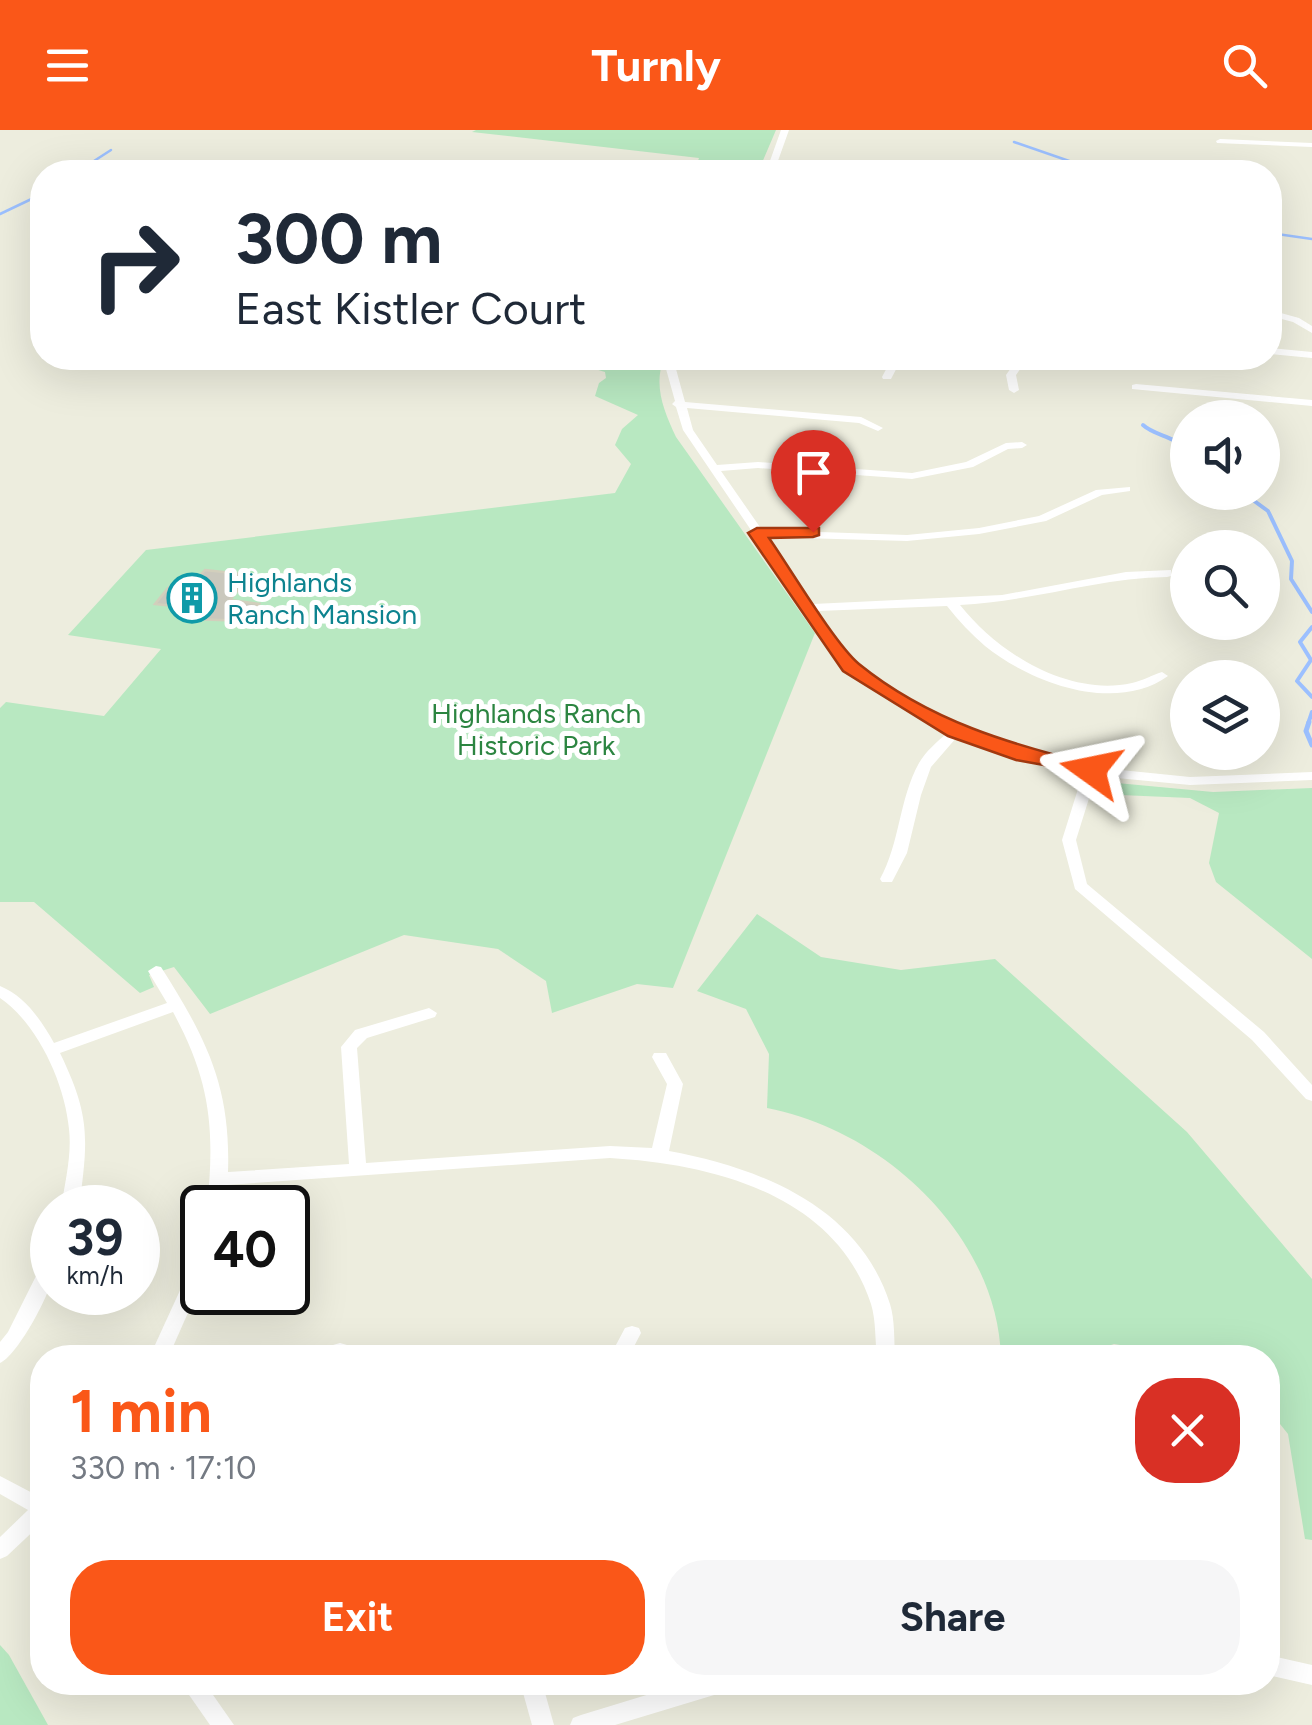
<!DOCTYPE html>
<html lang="en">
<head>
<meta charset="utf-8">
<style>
  body { margin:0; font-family:Figtree,sans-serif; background:#f6f6f7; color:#1f2937; height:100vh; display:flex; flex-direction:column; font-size:38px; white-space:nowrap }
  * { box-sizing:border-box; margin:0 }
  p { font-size:32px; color:#747a83 }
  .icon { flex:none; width:55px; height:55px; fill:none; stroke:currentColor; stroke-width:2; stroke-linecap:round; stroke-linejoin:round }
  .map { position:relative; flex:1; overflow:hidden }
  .drawer { position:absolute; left:30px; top:1215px; width:1250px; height:350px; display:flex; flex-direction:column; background:#fff; border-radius:40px; box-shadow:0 10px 40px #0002 }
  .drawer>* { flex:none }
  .banner { position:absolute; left:30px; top:30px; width:1252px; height:210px; border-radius:40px; box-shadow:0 10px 40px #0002; background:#fff; color:#1f2937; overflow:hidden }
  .controls { position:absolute; left:1170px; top:270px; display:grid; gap:20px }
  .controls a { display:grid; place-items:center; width:110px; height:110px; border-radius:50%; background:#fff; box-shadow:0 10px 40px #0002; font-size:50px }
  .speed { position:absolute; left:30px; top:1055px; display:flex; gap:20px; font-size:50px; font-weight:700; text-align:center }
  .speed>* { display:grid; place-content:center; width:130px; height:130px; border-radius:50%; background:#fff; box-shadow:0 10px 40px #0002; line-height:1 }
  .speed small { font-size:25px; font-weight:400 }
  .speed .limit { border:5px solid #111; border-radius:15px; background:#fff; color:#111 }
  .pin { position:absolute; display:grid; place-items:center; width:85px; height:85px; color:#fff; margin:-102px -42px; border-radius:50% 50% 50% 0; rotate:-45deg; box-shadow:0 0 10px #0007 }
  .pin .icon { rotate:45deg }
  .me { position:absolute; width:110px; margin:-55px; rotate:282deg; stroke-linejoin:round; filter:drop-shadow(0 0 8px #0008) }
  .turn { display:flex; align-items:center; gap:35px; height:210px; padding:0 40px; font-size:45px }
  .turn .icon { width:130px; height:130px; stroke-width:2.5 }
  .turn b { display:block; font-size:70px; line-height:85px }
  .round { display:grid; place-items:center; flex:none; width:105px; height:105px; border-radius:40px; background:#f6f6f7 }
  .summary { display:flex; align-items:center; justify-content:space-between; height:170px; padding:0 40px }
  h1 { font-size:60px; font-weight:700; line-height:75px; color:#fa5718 }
  .cta { display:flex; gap:20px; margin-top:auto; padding:20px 40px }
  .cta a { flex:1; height:115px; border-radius:40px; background:#fa5718; color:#fff; font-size:40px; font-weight:700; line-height:115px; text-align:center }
  .cta a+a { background:#f6f6f7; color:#1f2937 }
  header { display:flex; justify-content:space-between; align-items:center; height:130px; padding:0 40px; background:#fa5718; color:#fff; font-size:45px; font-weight:700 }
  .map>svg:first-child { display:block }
  .green { fill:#b8e8c1 }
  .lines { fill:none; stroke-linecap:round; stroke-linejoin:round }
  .stream-far2 { stroke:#9cc0ff; stroke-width:2.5 }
  .stream-far1 { stroke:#9cc0ff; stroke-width:4 }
  .stream { stroke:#9cc0ff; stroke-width:5 }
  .building { fill:#cac8bd; stroke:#d2cfbc; stroke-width:2.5 }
  .minor { fill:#fff; fill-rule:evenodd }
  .route { fill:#fa5718; stroke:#a23910; stroke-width:2.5 }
  .labels { text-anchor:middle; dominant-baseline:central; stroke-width:10; stroke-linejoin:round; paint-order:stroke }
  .culture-label { font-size:28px; fill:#0d838f; stroke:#fff; text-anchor:start }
  .park-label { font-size:28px; fill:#2c8541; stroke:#fff }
</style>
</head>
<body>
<header><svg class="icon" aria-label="menu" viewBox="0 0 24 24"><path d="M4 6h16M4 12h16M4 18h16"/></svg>Turnly<svg class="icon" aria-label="search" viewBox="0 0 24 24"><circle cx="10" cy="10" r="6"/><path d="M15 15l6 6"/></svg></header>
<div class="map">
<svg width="1312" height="1595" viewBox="0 0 1312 1595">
  <rect width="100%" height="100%" fill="#ededde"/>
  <g class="green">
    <path d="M476 0H776L758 42H694L699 28 472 2Z"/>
    <path d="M589 228H664C653 256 664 281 676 307L815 503 673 858 637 854 552 883 546 851 498 819 404 805 210 884 174 837 149 845 154 857 140 863 34 772H0V578L6 572 104 586 161 519 68 505 146 420 615 363 631 334 615 315 622 299 638 285 595 266 599 253 606 248 605 242 585 236Z"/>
    <path d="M1117 653 1213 662 1312 658V829L1216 752 1209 733 1219 683 1190 668 1097 664 1101 657Z"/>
    <path d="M757 784 821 827 901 840 995 829 1187 1002 1312 1149V1410L1305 1409 1288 1304 1268 1279V1228L1191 1227 1114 1214 1076 1227H1001C997 1105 883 1000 767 978L769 924 746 879 697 861Z"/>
    <path d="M0 1515 9 1525 48 1595H0Z"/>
  </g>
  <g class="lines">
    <g class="stream-far2">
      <path d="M1014 12 1101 42"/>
      <path d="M77 42 111 20"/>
      <path d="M0 84 42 64"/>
      <path d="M1270 103 1312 109"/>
    </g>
    <g class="stream-far1">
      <path d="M1143 295C1155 306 1175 306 1184 319L1176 329 1188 339"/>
      <path d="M1242 362 1268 381 1292 431 1291 449 1312 482"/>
      <path d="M1312 497 1300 512 1311 530 1297 551 1312 567"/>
      <path d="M1308 594 1312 582"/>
    </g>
    <path class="stream" d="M1309 592 1306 601 1312 615"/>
  </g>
  <path class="building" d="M205 440 242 444 237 454 242 455 230 470 259 474 246 491 194 489 197 484 187 483 191 478 155 474 168 458 181 450 194 452Z"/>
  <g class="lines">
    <g class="minor">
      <path d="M781 0H789L774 42H766Z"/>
      <path d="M1220 9 1312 13V17L1217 13 1216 11Z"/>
      <path d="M808 40H812L816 42H807Z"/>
      <path d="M1270 180 1299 188 1312 196V203L1293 192 1270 186Z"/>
      <path d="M1270 218 1312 222V228L1270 224Z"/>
      <path d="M670 228H680L676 239 685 272 861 287 883 298 878 301 859 293 687 278 693 300 717 335 758 332 912 343 966 332 1006 313 1022 312 1027 315 1022 318 1008 319 973 337 912 349 758 338 721 341 762 400 907 405 979 398 1039 386 1096 360 1130 357V361L1102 365 1046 391 979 404 907 411 767 407 813 474 1002 465 1126 442 1171 440V446L1167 447C1097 448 1030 472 960 475 998 523 1068 567 1132 553 1142 551 1152 545 1162 542L1168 546C1115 584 1031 553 985 516 971 504 959 491 947 476L818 481 854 534 909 571 960 599 1027 623 1091 637 1190 647 1312 642V650L1190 655 1096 646 1076 710 1087 754 1264 902 1312 955V971L1306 969 1252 910 1075 759 1062 710 1083 643 1018 629 957 607 931 637 921 665 907 723 892 752H882L880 749C900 713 899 669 919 633 926 621 937 612 947 603L899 577 846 540 683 300 676 277 672 274 675 271 666 239Z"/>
      <path d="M892 228H902L891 249H883L882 247Z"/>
      <path d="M1018 228H1028L1016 245 1019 260 1014 263 1009 260 1006 245Z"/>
      <path d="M1136 254 1312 270V276L1132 259V255Z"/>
      <path d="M156 836 161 837C206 908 231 956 228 1042L349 1034 341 917 355 900 429 878 437 883 435 887 367 908 357 918 366 1033 610 1016 652 1018 667 954 652 927 654 923H666L683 954 669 1021C761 1038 859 1077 890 1174 895 1190 894 1211 895 1228H877C875 1210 876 1190 871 1174 835 1064 712 1034 610 1028L227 1055 225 1078H207C215 1000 211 952 173 882L60 923C91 987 88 1009 79 1078H61C65 1052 72 1025 69 999 65 954 38 894 0 868V856C25 866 41 890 54 913L167 873 148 841Z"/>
      <path d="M52 1124C52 1131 54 1142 52 1149 48 1168 17 1226 0 1233V1212L8 1202 46 1126Z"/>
      <path d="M202 1125V1151L168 1228H149L193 1132 196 1127Z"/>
      <path d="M632 1196 639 1198 641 1203 628 1228H609L625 1198Z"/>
      <path d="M340 1213 347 1215 349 1220 344 1228H322L333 1215Z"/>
      <path d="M0 1346 42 1368V1393L7 1426 0 1429V1407L28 1380 0 1364Z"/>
      <path d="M1268 1525 1312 1535V1555L1268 1545Z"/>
      <path d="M180 1552H204L234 1595H210Z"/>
      <path d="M520 1552H542L554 1595H532Z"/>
      <path d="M689 1552H735L732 1559 724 1562 615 1595H570L573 1588 581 1585Z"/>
    </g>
  </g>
  <path class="route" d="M819 398V405L813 407 769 408C790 438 835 514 859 534 929 591 1012 615 1099 636V645L1016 630 948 606 843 541 748 403 757 398Z"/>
  <defs>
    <g id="building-ring" transform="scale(2.5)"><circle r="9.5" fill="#fff" stroke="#0f9aa8" stroke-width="1.5"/><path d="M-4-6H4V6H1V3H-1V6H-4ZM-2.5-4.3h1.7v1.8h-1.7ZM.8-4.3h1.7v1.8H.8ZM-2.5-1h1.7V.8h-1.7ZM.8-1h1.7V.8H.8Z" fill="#0f9aa8"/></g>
  </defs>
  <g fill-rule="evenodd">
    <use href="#building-ring" x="192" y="468"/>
  </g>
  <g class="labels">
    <g class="culture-label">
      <text x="227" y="452">Highlands<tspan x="227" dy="32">Ranch Mansion</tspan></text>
    </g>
    <g class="park-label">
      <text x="536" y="583">Highlands Ranch<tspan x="536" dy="32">Historic Park</tspan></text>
    </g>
  </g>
</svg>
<div class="controls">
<a><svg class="icon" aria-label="sound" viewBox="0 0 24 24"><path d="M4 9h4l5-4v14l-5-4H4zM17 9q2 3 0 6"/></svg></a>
<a><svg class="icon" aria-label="search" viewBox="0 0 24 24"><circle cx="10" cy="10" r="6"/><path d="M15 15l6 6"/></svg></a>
<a><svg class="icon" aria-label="layers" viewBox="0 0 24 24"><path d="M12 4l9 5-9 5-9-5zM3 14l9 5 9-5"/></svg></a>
</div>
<div class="speed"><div>39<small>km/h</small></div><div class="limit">40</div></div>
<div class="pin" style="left:813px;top:402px;background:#d93025"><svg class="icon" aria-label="arrive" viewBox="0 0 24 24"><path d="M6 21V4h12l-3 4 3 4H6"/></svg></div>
<svg class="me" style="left:1091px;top:640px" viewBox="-20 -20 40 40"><path d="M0-17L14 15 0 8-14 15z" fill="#fa5718" stroke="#fff" stroke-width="4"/></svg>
<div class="banner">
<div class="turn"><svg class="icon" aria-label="right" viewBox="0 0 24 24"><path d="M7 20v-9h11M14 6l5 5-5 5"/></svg><div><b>300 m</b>East Kistler Court</div></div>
</div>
<section class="drawer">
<div class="summary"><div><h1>1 min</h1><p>330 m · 17:10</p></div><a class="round" style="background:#d93025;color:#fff"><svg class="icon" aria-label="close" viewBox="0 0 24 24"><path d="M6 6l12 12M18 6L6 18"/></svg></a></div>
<div class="cta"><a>Exit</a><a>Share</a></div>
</section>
</div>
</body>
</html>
